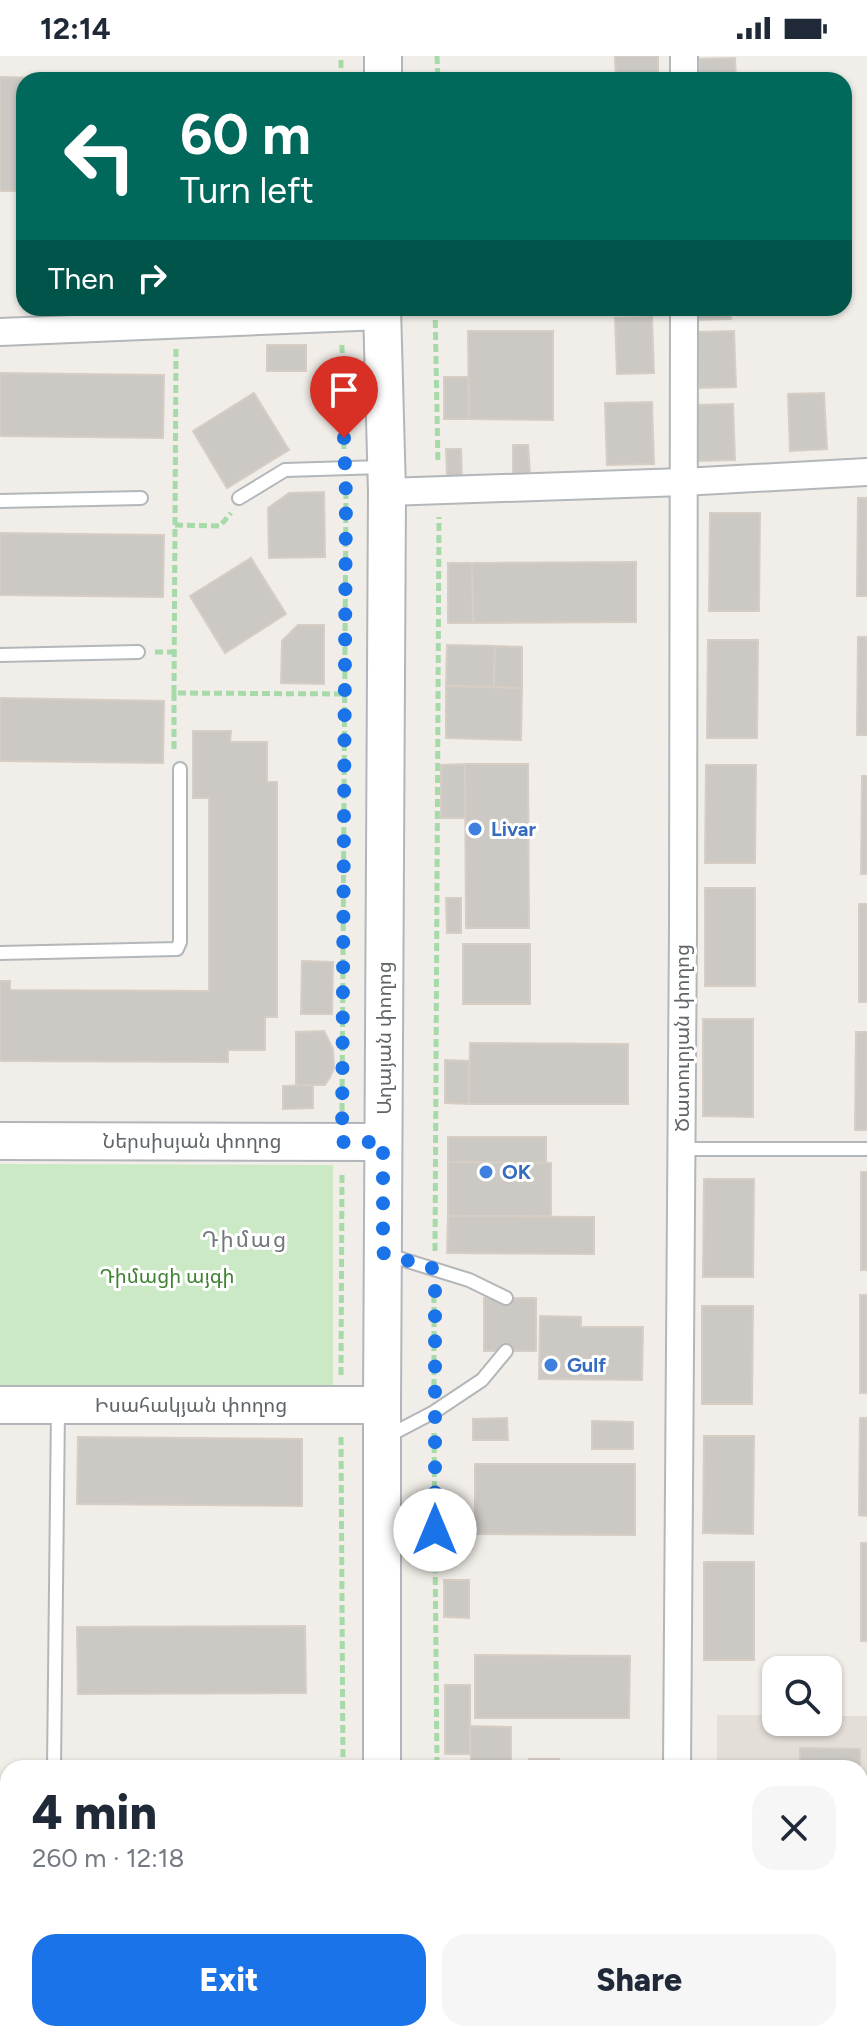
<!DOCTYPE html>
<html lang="en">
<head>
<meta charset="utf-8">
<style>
  body { margin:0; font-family:Figtree,"Noto Sans Armenian",sans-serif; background:#f6f6f7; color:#1f2937; height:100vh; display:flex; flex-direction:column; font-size:30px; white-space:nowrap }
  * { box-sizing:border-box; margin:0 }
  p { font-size:26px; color:#747a83 }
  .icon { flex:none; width:44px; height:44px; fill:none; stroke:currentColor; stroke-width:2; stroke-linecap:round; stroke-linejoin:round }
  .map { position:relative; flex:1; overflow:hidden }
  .sheet { position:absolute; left:0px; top:1704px; width:868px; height:282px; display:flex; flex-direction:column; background:#fff; border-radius:24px 24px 0 0; box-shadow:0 2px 6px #0004 }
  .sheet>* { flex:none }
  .guide { position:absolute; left:16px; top:16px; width:836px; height:244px; border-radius:24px; box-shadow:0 2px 6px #0004; background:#00695c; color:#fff; overflow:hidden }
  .tools { position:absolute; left:762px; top:1600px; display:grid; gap:16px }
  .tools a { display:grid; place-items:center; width:80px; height:80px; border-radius:16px; background:#fff; box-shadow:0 2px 6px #0004; font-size:40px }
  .pin { position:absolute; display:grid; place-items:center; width:68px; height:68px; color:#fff; margin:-82px -34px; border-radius:50% 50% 50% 0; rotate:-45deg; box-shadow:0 0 8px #0007 }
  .pin .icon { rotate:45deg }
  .me { position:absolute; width:88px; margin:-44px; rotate:0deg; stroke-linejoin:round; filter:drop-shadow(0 0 6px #0008) }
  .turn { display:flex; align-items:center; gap:28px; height:168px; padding:0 32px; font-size:36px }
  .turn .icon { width:104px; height:104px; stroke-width:2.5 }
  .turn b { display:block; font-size:56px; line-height:68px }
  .then { display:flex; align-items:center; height:76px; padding:0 32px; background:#0003; gap:16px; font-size:30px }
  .round { display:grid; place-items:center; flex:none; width:84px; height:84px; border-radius:24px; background:#f6f6f7 }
  .summary { display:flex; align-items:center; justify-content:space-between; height:136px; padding:0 32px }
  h1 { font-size:48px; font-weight:800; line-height:60px }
  .button { display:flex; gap:16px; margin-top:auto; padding:16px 32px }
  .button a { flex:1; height:92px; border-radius:24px; background:#1a73e8; color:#fff; font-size:32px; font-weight:800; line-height:92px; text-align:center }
  .button a+a { background:#f6f6f7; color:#1f2937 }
  .status { display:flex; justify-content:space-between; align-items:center; height:56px; padding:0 40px; background:#fff; direction:ltr }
  .status svg { height:22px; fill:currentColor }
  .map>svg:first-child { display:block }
  .education { fill:#e4ded8 }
  .green { fill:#cbe9c4 }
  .building { fill:#ccc8c4; stroke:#d6cec5; stroke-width:2 }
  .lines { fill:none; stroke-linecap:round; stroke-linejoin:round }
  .lane-casing { stroke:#b3b7ba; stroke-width:16 }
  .street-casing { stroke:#b3b7ba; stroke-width:30 }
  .secondary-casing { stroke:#b2b6ba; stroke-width:40 }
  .path { stroke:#a6dba9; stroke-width:5; stroke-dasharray:8 4; stroke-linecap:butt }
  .lane { stroke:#fff; stroke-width:12 }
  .street { stroke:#fff; stroke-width:26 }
  .secondary { stroke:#fff; stroke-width:36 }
  .route { stroke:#1a73e8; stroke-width:14; stroke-dasharray:0 25.2 }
  .shop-dot { fill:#3f7fe0; stroke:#fff; stroke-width:3 }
  .labels { text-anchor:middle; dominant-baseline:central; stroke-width:6; stroke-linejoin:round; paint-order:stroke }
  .shop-label { font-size:20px; font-weight:bold; fill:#366cbe; stroke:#fff; text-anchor:start }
  .street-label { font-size:20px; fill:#5f6568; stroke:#fff }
  .park-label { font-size:20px; fill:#3f8332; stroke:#fff }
  .neighbourhood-label { font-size:22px; letter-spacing:2px; fill:#70777a; stroke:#fff }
</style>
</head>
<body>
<div class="status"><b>12:14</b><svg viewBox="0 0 49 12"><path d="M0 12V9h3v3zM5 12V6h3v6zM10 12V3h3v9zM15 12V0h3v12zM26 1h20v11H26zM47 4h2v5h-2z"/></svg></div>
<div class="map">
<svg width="867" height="1985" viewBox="0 0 867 1985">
  <rect width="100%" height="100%" fill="#f1ede8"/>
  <path class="education" d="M717 1659H776V1666H828V1660H867V1927H860V1712H717Z"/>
  <path class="green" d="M0 1108 333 1109V1331L0 1330Z"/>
  <g class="building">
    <path d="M615 0H658V24H616Z"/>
    <path d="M735 2 736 24H699V3Z"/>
    <path d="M465 19 550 20V24H465Z"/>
    <path d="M0 21 91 23 24 24V135H0Z"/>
    <path d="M694 252H730L731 263 694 264Z"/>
    <path d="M652 261 654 317 617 318 615 262Z"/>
    <path d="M468 275H553V364L469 363Z"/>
    <path d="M734 275 736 331 699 332 697 276Z"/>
    <rect x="267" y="289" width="39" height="26"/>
    <path d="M0 317 164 319 163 382 0 380Z"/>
    <path d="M444 321H468L469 363H444Z"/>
    <path d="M254 337 289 394 227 432 193 375Z"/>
    <path d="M824 337 827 393 790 395 788 338Z"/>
    <path d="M652 346 654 408 607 409 605 347Z"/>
    <path d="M733 348 735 404 698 405 696 349Z"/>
    <path d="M513 389H528L530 417 513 418Z"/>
    <path d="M446 393H461L462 421H447Z"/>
    <path d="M324 436 325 501 269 502 268 452 289 437Z"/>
    <path d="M858 442H867V540H857Z"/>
    <path d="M710 457H760L759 555H709Z"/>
    <path d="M0 477 164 479 163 541 0 539Z"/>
    <path d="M251 502 286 558 225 597 190 540Z"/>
    <path d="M636 506V566L473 567 472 507Z"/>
    <path d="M448 507H472L473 567H448Z"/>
    <path d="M298 569H324V628L281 627 282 585Z"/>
    <path d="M858 581H867V679H857Z"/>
    <path d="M708 584H758L757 682H707Z"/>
    <path d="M447 589 495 590 494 631 446 630Z"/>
    <path d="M495 590 522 591V632L494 631Z"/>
    <path d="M446 630 522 632 521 684 446 682Z"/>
    <path d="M0 642 164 645 163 707 0 705Z"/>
    <path d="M193 675H231L230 686H267V726H277V961H265V994H228V1006L0 1005V925H10V934L209 935V742H193Z"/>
    <path d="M465 708H528L529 872H466Z"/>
    <path d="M465 708V762H441V709Z"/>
    <path d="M706 709H756L755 807H705Z"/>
    <path d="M862 720H867V818H861Z"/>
    <rect x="705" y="832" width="50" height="98"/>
    <path d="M446 842H461V877H447Z"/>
    <rect x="859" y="848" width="8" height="98"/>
    <rect x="463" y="888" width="67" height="60"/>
    <path d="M302 905 333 906 332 958H301Z"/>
    <path d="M703 963H753V1061L703 1060Z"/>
    <path d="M324 975 333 993 334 1012 330 1021 325 1029H296V976Z"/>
    <path d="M856 976H867V1074H855Z"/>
    <path d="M470 987 628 988V1048H469Z"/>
    <path d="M445 1004 469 1005V1048L445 1047Z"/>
    <path d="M313 1029V1052L283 1053V1030Z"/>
    <path d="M448 1081H546V1107L448 1106Z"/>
    <path d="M448 1106 551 1107V1160H448Z"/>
    <rect x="861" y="1116" width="6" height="98"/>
    <path d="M704 1123H754L753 1221H703Z"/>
    <path d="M448 1160 594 1161V1198L447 1197Z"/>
    <rect x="860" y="1239" width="7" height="98"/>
    <rect x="484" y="1242" width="52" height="53"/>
    <path d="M702 1250H753L752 1348H702Z"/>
    <path d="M540 1260 581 1261V1271H643L642 1324 539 1323Z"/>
    <path d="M507 1362 508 1384H473V1363Z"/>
    <path d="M860 1362H867V1460L859 1459Z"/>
    <path d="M592 1365 633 1366V1393H592Z"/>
    <path d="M704 1380H754L753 1478 703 1477Z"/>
    <path d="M78 1381 302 1383V1450L77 1448Z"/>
    <path d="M475 1408H635V1479L475 1478Z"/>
    <rect x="861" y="1487" width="6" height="98"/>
    <rect x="704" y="1506" width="50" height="98"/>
    <path d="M444 1524H469V1562L444 1561Z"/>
    <path d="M305 1570 306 1637 78 1638 77 1571Z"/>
    <path d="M475 1599 630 1600 629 1662H475Z"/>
    <rect x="445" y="1629" width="25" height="69"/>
    <path d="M470 1670 511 1671V1705H471Z"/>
    <path d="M800 1692 860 1693V1712H800Z"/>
    <rect x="529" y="1703" width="30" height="9"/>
    <path d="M75 1708 161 1709V1712H75Z"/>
    <rect x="860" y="1933" width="7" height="20"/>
    <rect x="279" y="1978" width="28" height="7"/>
    <path d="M664 1978 867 1980V1985H664Z"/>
  </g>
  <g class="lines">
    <g class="lane-casing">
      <g id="lane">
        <path d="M239 442 285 414 383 411"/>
        <path d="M0 445 141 442"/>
        <path d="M0 599 138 596"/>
        <path d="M0 897 177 893 180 886V713"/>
        <path d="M681 1093H867"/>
        <path d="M385 1198 469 1224 506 1242"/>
        <path d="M388 1380 434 1356 482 1324 506 1295"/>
        <path d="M54 1712 58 1352"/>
        <path d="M860 1960H867"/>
        <path d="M50 1985V1978"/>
      </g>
    </g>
    <g class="street-casing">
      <g id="street">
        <path d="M684 24V0"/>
        <path d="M0 276 382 260"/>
        <path d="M387 436 683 426 867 416"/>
        <path d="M677 1712 683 873 684 252"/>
        <path d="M651 1985 652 1978"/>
      </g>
    </g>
    <g class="secondary-casing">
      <g id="secondary">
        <path d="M383 24V0"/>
        <path d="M0 1085 383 1086"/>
        <path d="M0 1349H382"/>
        <path d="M382 1712V1349L387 436 382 252"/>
        <path d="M384 1978V1985"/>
      </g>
    </g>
    <g class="path">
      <path d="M437 0 438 24"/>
      <path d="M341 24V0"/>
      <path d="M435 252 438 407"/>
      <path d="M342 289 344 395"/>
      <path d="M175 469 220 470 231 457"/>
      <path d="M155 596H174"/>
      <path d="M174 637 176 293"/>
      <path d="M174 693V637L345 638"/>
      <path d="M342 1055 346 433"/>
      <path d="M435 1195 439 461"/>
      <path d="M341 1319 342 1117"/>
      <path d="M434 1331V1233"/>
      <path d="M434 1377 437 1712"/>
      <path d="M341 1381 343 1712"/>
      <path d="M345 1978V1985"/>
      <path d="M439 1978V1985"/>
    </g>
    <use href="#lane" class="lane"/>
    <use href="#street" class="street"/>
    <use href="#secondary" class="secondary"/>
  </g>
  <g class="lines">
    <path class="route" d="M344 382 346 440 342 1086H383V1197L435 1213V1474"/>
  </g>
  <g class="shop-dot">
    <circle cx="475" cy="773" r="8"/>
    <circle cx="486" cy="1116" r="8"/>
    <circle cx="551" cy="1309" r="8"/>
  </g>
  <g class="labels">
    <g class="shop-label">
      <text x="491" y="773">Livar</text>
      <text x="502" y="1116">OK</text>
      <text x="567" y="1309">Gulf</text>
    </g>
    <g class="street-label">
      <text transform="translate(384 982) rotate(-90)">Աղայան փողոց</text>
      <text transform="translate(682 982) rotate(-90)">Ծատուրյան փողոց</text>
      <text x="192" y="1085">Ներսիսյան փողոց</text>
      <text x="191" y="1349">Իսահակյան փողոց</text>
    </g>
    <g class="park-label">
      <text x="167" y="1220">Դիմացի այգի</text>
    </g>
    <g class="neighbourhood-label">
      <text x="245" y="1183">Դիմաց</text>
    </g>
  </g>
</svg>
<div class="tools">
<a><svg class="icon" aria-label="search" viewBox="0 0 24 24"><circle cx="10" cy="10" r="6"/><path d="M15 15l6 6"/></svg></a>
</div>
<div class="pin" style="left:344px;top:382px;background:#d93025"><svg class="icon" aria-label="arrive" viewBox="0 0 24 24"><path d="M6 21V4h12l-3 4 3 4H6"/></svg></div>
<svg class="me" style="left:435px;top:1474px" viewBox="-20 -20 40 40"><circle r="19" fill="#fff"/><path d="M0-13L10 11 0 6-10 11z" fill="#1a73e8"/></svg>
<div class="guide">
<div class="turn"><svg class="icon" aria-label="left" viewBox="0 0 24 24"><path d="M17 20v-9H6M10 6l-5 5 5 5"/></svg><div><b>60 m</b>Turn left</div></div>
<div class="then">Then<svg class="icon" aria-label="right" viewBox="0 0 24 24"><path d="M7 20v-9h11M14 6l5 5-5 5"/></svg></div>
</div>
<section class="sheet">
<div class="summary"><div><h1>4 min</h1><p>260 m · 12:18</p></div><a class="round"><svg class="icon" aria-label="close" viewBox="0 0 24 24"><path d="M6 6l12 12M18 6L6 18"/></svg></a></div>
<div class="button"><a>Exit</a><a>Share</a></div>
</section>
</div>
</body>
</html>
